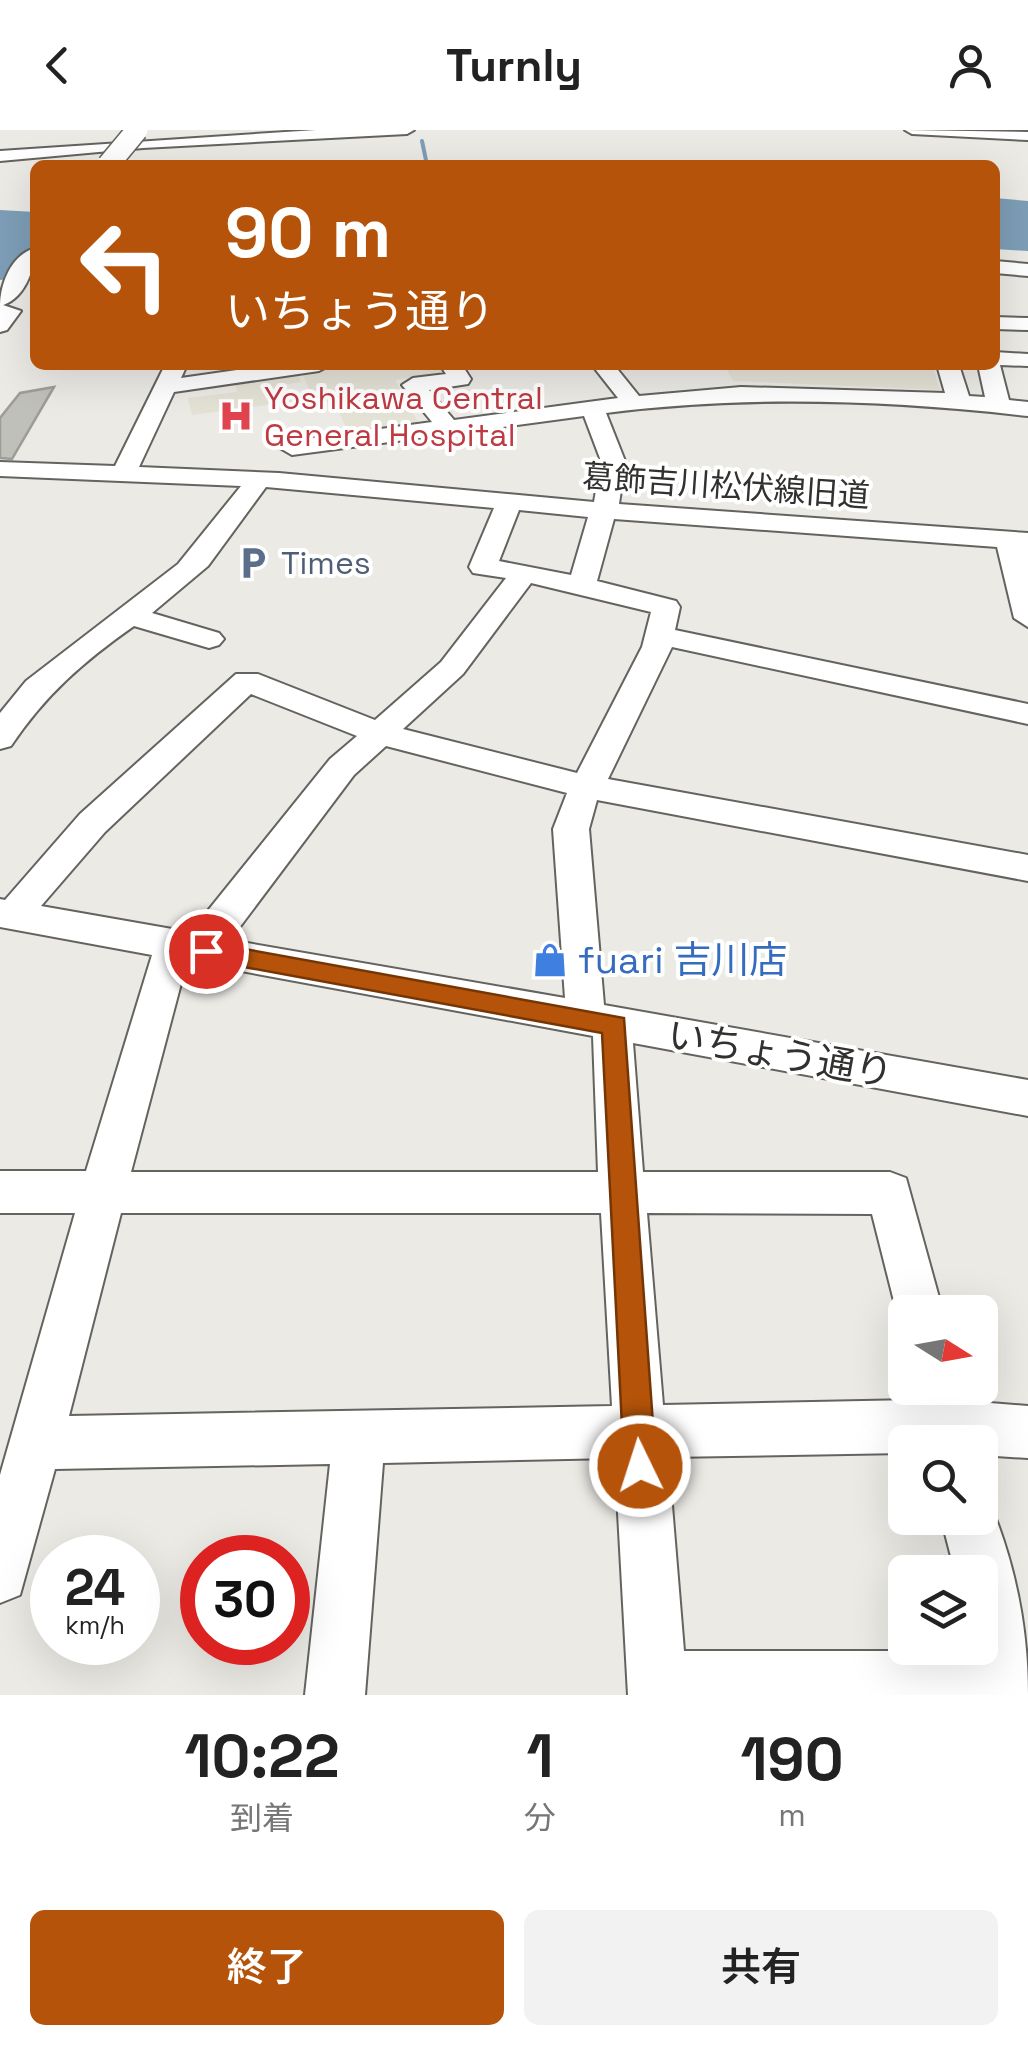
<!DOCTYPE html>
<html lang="ja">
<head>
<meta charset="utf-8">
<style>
  body { margin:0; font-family:"Space Grotesk","Noto Sans JP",sans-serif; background:#f2f2f2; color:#222; height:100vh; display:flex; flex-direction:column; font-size:38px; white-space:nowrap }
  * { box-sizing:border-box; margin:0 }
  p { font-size:32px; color:#767676 }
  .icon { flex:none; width:55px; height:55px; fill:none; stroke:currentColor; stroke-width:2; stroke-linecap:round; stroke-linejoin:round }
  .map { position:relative; height:1565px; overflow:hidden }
  .details { display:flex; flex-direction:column; background:#fff; flex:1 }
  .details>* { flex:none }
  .hud { position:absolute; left:30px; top:30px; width:970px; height:210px; border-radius:15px; box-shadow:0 10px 40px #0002; background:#b45309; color:#fff; overflow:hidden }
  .needle { width:65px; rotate:101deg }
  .tools { position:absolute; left:888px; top:1165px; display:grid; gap:20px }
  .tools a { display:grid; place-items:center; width:110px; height:110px; border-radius:15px; background:#fff; box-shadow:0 10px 40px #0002; font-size:50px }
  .speed { position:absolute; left:30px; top:1405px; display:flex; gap:20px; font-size:50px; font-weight:700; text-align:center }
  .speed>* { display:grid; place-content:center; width:130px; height:130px; border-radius:50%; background:#fff; box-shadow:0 10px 40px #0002; line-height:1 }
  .speed small { font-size:25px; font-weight:400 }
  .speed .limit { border:15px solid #d22; background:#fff; color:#111 }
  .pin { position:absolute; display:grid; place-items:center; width:85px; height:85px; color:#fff; margin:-42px; border:5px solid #fff; border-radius:50%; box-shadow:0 2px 10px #0007 }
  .me { position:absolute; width:110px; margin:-55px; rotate:356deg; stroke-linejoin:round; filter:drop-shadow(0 0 8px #0008) }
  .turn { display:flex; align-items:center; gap:35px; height:210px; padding:0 30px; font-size:45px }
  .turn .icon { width:130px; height:130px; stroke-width:2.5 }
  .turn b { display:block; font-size:70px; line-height:85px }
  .eta { display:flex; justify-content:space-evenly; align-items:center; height:170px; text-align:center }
  .eta b { font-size:60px; font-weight:600; line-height:70px }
  .primary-button { display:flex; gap:20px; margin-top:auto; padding:20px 30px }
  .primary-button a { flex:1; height:115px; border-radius:15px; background:#b45309; color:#fff; font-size:40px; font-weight:600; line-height:115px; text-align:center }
  .primary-button a+a { background:#f2f2f2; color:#222 }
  header { display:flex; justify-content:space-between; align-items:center; height:130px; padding:0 30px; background:#fff; font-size:45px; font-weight:600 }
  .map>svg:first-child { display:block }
  .built { fill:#e4e2d5 }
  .water { fill:#7d9eb7 }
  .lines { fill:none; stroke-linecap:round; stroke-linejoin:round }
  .stream { stroke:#7d9eb7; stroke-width:4 }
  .building { fill:#c0c0bb; stroke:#9d9c97; stroke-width:2.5 }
  .minor-casing { stroke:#64635f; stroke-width:4 }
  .major-casing { stroke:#64635f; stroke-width:4 }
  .minor { fill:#fff; fill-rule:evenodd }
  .major { fill:#fff; fill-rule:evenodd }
  .major-bridge-casing { stroke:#64635f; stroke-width:24; stroke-linecap:butt }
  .major-bridge { stroke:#fff; stroke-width:21 }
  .route { fill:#b45309; stroke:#753606; stroke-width:2.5 }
  .labels { text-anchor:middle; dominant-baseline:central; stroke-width:8; stroke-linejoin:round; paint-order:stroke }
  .far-health-label { font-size:32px; fill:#be3a42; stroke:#fff; text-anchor:start }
  .far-street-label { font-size:32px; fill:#31312f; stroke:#fff }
  .far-service-label { font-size:32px; fill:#4e5e75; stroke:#fff; text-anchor:start }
  .shop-label { font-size:38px; fill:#366cbe; stroke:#fff; text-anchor:start }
  .street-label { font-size:38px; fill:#31312f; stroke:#fff }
</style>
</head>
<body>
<header><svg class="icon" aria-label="back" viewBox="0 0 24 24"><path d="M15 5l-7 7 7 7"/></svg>Turnly<svg class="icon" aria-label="person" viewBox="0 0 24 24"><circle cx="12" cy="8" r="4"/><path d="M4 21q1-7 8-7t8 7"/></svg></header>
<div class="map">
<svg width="1028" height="1565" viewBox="0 0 1028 1565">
  <rect width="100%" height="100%" fill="#ebeae5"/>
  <g class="built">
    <path d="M341 235H442L447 243 395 250 418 292 348 302 334 271 315 274 301 240Z"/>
    <path d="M724 235H932L940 260 733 251Z"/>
    <path d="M298 242 301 252 276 256 279 264 302 262 305 270 192 285 188 268 237 262 234 250Z"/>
  </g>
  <g class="water">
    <path d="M995 68 1028 71V121L995 119Z"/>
    <path d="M0 80 35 82V146L0 150Z"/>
  </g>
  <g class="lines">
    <path class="stream" d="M422 11 427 35"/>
  </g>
  <path class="building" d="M54 257 12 329 0 328V288L20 263Z"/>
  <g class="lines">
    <g class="minor-casing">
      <g id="minor">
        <path d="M316 0H414L407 4 143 18 0 31V21Z"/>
        <path d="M905 0 1028 2V10L912 4Z"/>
        <path d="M995 131 1028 134V146L995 143Z"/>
        <path d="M0 174 21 181 7 200 0 202Z"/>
        <path d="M995 187 1028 188V200L995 199Z"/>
        <path d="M995 222 1028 224V236L1000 235 1009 270 1028 272V286C888 270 746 265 606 283L625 331 619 374 1028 403V497L1014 488 997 417 614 389 597 451 676 471 680 477 675 500 1028 574V594L672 517 608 649 1028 725V751L597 670 589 699 604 875 1028 950V986L633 913 643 1042H890L906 1048 943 1182H905V1201L901 1199 872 1084 647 1083 663 1275 913 1270 911 1258H961L965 1271 1028 1276V1328L980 1325V1312H905V1323L668 1327 684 1521H974L973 1518H980V1442H955L941 1388H980V1365L988 1369C1015 1432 1028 1497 1028 1565H628L615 1328 383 1333 365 1565H305L330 1334 55 1339 20 1465 0 1473V1345L75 1083H0V1041H86L152 825 0 797V769L5 770 80 684 236 544H258L375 590 441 532 506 448 473 443 469 437 494 378 266 357 208 436 152 483 219 503 224 509 219 515 209 518 134 496C84 531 45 565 11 616L0 619V583L26 551 178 434 241 356 0 346V332L115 336 165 235H187L181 248 272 235H330L319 241 174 262 139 337 279 343 594 372 601 331 584 286 292 325 280 318 292 311 432 292 402 255 413 248 446 244 440 235H462L471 249 468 254 429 260 454 290 618 268 592 235H614L639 266 741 257 945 263 937 235H959L969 266 985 267 978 235H995ZM519 380 588 387 571 445 499 431ZM531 453 651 482 642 517 577 643 403 599 463 544ZM251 564 357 606 330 629 206 783 195 803 41 776 105 702ZM386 616 567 663 553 699 565 868 230 810 354 645ZM187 831 593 906 598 1042H131ZM121 1083H601L612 1276 69 1286Z"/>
      </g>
    </g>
    <g class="major-casing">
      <path id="major" d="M35 118C35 140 24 170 0 176 0 154 11 125 35 118Z"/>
    </g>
    <use href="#minor" class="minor"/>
    <use href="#major" class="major"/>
    <g class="major-bridge-casing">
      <path id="major-bridge" d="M108 35 137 0"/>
    </g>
    <use href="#major-bridge" class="major-bridge"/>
  </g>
  <path class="route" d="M206 812 624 888 656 1336 652 1348 640 1352 629 1348 624 1336 602 903 206 830 194 821Z"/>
  <defs>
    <g id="hospital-bare" transform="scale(2.7)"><path d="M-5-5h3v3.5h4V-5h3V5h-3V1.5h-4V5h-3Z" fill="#e0444e" stroke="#fff" stroke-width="2.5" paint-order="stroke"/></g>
    <g id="parking-bare" transform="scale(2.7)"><path d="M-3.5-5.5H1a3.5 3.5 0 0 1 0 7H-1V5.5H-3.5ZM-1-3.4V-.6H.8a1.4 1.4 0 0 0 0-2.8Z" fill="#5c6f8a" stroke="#fff" stroke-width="2.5" paint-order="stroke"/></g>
    <g id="shop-bare" transform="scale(2.7)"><path d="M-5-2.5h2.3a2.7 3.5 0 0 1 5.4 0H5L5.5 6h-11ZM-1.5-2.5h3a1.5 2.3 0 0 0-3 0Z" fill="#3f7fe0" stroke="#fff" stroke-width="2.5" paint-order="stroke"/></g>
  </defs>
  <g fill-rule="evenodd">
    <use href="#hospital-bare" x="236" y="286"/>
    <use href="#parking-bare" x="253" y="433"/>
    <use href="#shop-bare" x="550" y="830"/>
  </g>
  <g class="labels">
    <g class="far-health-label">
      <text x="264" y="268">Yoshikawa Central<tspan x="264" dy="37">General Hospital</tspan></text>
    </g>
    <g class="far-street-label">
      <text transform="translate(726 356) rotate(4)">葛飾吉川松伏線旧道</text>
    </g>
    <g class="far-service-label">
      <text x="281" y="433">Times</text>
    </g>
    <g class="shop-label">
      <text x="578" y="830">fuari 吉川店</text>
    </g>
    <g class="street-label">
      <text transform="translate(780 924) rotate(10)">いちょう通り</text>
    </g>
  </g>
</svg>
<div class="tools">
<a><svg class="needle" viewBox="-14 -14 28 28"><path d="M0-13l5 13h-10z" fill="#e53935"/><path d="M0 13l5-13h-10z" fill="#767676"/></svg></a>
<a><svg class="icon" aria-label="search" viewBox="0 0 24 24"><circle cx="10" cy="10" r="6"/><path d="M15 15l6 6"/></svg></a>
<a><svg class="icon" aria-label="layers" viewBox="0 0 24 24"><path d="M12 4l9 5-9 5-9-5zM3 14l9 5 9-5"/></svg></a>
</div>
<div class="speed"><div>24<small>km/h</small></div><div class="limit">30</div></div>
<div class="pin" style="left:206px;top:821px;background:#d93025"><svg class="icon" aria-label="arrive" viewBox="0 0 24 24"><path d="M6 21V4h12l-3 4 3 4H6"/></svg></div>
<svg class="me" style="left:640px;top:1336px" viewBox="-20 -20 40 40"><circle r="17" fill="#b45309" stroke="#fff" stroke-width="3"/><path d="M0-11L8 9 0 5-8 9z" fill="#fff"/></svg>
<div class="hud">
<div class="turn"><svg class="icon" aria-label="left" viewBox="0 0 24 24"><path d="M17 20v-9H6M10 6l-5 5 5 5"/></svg><div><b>90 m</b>いちょう通り</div></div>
</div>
</div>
<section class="details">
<div class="eta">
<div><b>10:22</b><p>到着</p></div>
<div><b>1</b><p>分</p></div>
<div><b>190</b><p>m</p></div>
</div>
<div class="primary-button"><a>終了</a><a>共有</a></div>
</section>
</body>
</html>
